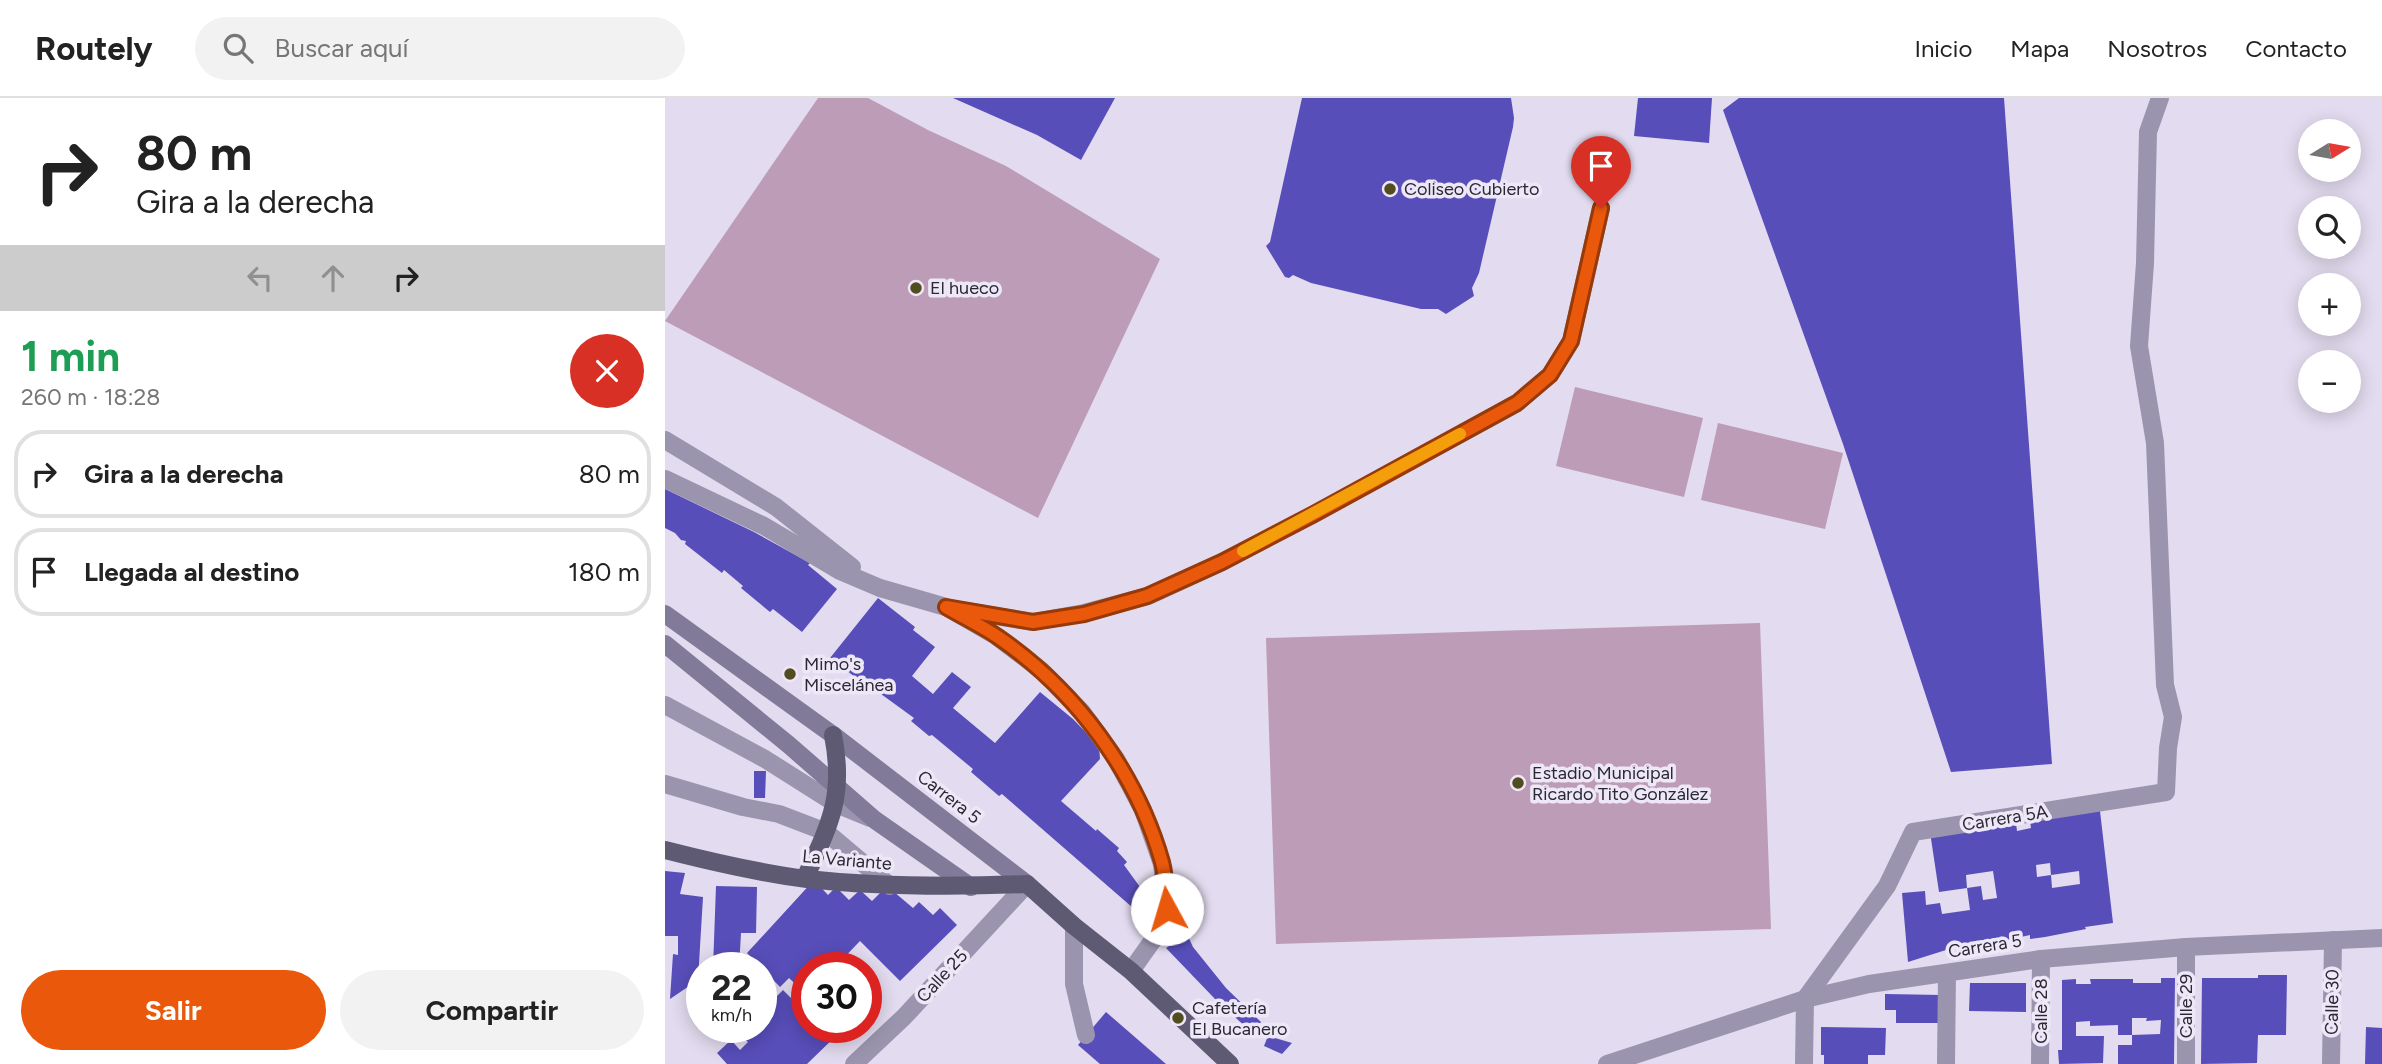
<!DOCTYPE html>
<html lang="es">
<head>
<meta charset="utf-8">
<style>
  body { margin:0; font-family:Figtree,sans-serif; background:#f2f2f2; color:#222; height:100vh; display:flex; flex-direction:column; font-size:26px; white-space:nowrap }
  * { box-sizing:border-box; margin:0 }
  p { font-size:23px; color:#767676 }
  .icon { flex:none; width:38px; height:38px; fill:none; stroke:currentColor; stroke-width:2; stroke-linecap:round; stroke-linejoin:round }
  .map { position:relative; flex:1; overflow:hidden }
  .sheet { display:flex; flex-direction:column; background:#fff; width:665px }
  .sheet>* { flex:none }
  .guide { background:#fff; color:#222; overflow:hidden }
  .needle { width:46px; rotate:79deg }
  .buttons { position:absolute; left:1633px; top:21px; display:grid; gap:14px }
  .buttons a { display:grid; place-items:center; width:63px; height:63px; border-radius:50%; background:#fff; box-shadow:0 4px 18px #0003; font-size:35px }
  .speed { position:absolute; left:21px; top:854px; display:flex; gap:14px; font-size:35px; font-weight:700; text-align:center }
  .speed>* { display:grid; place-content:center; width:91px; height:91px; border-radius:50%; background:#fff; box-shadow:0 4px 18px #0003; line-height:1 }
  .speed small { font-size:18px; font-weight:400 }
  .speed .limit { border:10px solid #d22; background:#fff; color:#111 }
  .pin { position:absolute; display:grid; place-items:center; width:60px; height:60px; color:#fff; margin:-72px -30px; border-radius:50% 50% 50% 0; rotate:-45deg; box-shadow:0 0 7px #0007 }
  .pin .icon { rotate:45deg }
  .me { position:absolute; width:77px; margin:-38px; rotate:354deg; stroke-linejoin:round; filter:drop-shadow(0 0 5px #0008) }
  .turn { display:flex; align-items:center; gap:24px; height:147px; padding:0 21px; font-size:32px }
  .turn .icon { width:91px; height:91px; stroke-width:2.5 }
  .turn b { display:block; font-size:49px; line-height:60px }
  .lanes { display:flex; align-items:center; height:66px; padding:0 21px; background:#0003; justify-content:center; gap:35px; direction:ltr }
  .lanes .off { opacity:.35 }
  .round { display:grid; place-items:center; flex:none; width:74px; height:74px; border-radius:37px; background:#f2f2f2 }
  .head { display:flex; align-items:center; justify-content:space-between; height:119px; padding:0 21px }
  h1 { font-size:42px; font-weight:700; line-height:52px; color:#1e9e55 }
  .action { display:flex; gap:14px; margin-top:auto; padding:14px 21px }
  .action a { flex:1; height:80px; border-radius:42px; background:#ea580c; color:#fff; font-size:28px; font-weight:700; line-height:80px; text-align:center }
  .action a+a { background:#f2f2f2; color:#222 }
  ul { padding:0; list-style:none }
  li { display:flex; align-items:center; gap:21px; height:88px; margin:0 14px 10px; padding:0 7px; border:4px solid #e0e0e0; border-radius:28px }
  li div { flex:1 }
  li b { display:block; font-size:26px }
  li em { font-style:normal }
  header { display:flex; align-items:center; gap:42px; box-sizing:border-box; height:98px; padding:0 35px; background:#fff; border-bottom:2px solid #e0e0e0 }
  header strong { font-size:33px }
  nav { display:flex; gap:38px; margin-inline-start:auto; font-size:24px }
  .search { width:490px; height:63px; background:#f2f2f2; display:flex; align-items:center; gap:18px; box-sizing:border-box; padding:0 24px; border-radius:38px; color:#767676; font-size:26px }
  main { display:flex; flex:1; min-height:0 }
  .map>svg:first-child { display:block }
  .green { fill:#bc9cb6 }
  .building { fill:#584eba; fill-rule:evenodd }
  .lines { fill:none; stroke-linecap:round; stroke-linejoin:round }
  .lane { stroke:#9b94ae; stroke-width:18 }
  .street { stroke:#9b94ae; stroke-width:18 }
  .secondary { stroke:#817a99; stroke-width:18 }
  .primary { stroke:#5f5a74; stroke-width:18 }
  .route-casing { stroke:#983908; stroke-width:18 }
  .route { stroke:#ea580c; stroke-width:12 }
  .slow { stroke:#f59e0b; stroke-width:12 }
  .poi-dot { fill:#514d21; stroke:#ede7f7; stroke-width:2.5 }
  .labels { text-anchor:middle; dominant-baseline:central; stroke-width:7; stroke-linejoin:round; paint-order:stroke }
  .poi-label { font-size:18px; fill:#2a2833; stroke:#ede7f7; text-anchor:start }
  .street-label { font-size:18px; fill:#2a2833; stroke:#ede7f7 }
</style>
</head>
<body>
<header>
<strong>Routely</strong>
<div class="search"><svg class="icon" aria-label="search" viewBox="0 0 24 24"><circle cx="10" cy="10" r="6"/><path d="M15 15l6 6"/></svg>Buscar aquí</div>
<nav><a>Inicio</a><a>Mapa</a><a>Nosotros</a><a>Contacto</a></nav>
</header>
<main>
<section class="sheet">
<div class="guide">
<div class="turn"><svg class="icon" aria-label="right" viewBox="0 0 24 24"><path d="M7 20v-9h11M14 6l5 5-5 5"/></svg><div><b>80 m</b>Gira a la derecha</div></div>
<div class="lanes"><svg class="icon off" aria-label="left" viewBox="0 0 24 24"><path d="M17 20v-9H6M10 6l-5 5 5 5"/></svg><svg class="icon off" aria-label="ahead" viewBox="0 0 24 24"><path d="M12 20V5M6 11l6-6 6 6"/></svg><svg class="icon" aria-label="right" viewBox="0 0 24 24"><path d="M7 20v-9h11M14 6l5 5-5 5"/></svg></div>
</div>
<div class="head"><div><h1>1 min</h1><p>260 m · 18:28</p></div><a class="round" style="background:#d93025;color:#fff"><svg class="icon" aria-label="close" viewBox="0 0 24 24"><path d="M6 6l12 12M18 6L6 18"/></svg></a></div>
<ul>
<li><svg class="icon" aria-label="right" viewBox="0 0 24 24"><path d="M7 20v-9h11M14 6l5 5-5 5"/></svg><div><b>Gira a la derecha</b></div><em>80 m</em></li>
<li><svg class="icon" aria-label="arrive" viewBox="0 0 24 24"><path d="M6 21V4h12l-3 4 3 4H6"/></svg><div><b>Llegada al destino</b></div><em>180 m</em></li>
</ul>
<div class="action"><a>Salir</a><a>Compartir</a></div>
</section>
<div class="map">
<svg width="1717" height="966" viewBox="0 0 1717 966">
  <rect width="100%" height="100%" fill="#e3dbef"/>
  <g class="green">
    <path d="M153 0H203L263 32 341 68 495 161 373 420 0 223Z"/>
    <path d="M910 289 1038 320 1019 399 891 368Z"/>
    <path d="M1053 325 1178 355 1160 431 1036 402Z"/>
    <path d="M1095 525 1106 831 611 846 601 540Z"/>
  </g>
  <g class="building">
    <path d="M288 0H450L416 62 372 37Z"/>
    <path d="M637 0H846L849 20 848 29 814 175 807 190 809 198 781 216 773 211H756L646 185 628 177 624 180 620 179 601 148 605 144Z"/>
    <path d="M973 0H1047L1044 45 969 38Z"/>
    <path d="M1074 0H1339L1387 666 1286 674 1178 346 1058 12Z"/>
    <path d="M0 391 89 434 145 465 143 467 172 491 137 534 108 511 105 514 76 490 78 488 59 472 57 475 20 446 21 443 16 442 10 435 0 430Z"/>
    <path d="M213 500 250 529 248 532 270 549 247 578 268 596 287 574 306 589 288 610 330 645 375 594 408 621 434 648 435 661 396 703 431 733 432 731 454 750 452 753 462 764 459 767 475 789 490 815 483 823 337 696 334 698 306 674 308 671 267 637 264 638 246 623 249 620 205 588H202L165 560Z"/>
    <path d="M89 673H101L100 700H89Z"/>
    <path d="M1435 713 1448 825 1420 829 1421 831 1380 839 1365 841V837L1309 849V846L1281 850V852L1243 864 1237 795 1260 793 1261 807 1275 805 1277 816 1305 812 1302 790 1316 788 1318 802 1332 800 1328 773 1301 777 1302 790 1274 794 1265 734 1351 725 1352 733 1366 730 1365 723ZM1385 765 1386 777 1414 773 1415 786 1387 790 1386 777 1372 779 1371 767Z"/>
    <path d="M0 773 20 775 15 796 38 799 33 882 5 901 8 856 13 857V838H0Z"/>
    <path d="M149 782 163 797 171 789 184 802 195 792 207 803 222 788 248 810 254 804 268 817 275 810 292 827 235 883 195 843 169 870H142V897L124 880 115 889 82 855Z"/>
    <path d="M51 788 92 789 91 835H76L74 870H48Z"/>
    <path d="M522 836 528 849 561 890 596 924 590 932 583 931 550 901 501 850Z"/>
    <path d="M1593 877H1622L1621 937H1593L1592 965 1536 966 1537 880H1593Z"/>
    <path d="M1496 880H1510L1509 966H1453V947H1467V937L1495 936 1496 922 1481 923 1482 920H1467V937H1453V927L1425 928V923L1411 924V938H1439L1438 965 1394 966 1393 952H1397V882L1411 881V886H1426L1425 881H1468V885H1496Z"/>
    <path d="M1305 885H1361V914L1304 913Z"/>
    <path d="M96 890 108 902 118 892 133 907 142 897V929H189L182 937 177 932 142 966H62L52 955 66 942 75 952 83 944 77 939 87 929H96Z"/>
    <path d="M1220 896 1278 897 1273 925H1231V912H1220Z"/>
    <path d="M441 914 501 966H435L413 947Z"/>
    <path d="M1156 929 1221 930 1220 957H1203V966H1159V957H1156Z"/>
    <path d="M1701 929 1717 930V966H1700Z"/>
    <path d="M603 938 627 945 617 956 599 948Z"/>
  </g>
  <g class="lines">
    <g class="lane">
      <path d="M283 510 368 524 419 515 483 498 557 464 649 416 852 305 885 277 906 243 936 110"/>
      <path d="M0 607 100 661 171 706 205 720"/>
      <path d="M0 686 78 709 114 716 161 734 225 788"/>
      <path d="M409 828V886L421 937"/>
    </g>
    <g class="street">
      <path d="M0 342 111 409 187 469"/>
      <path d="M0 381 99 428 175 473 215 490 281 509 331 538 377 573 417 614 451 661 478 712 497 766 502 811 488 842 466 873"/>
      <path d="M189 966 239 919 362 786"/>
      <path d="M942 966 1140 901 1204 886 1376 861 1521 849 1717 840"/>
      <path d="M1139 966 1140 901 1222 788 1248 734 1501 694 1503 650 1508 619 1500 587 1490 345 1474 248 1480 165 1483 34 1495 0"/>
      <path d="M1281 966 1282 875"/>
      <path d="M1375 966 1376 861"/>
      <path d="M1521 966V849"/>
      <path d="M1666 966 1668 842"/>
    </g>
    <g class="secondary">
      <path d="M0 516 168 637 362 786"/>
      <path d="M0 546 124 647 210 722 306 789"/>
    </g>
    <g class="primary">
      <path d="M0 752C47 764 94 775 142 781 216 789 288 789 362 786L409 828 466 873 565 966"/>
      <path d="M140 780C165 726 180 698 168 637"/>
    </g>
  </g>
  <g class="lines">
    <g class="route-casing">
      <path id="route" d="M502 811C501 796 501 779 497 764 471 673 410 592 333 539 317 528 298 519 281 509L368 524 419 516 482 498 557 464 649 416 852 305 885 277 906 243 936 110"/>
    </g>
    <use href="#route" class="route"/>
    <path class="slow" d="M578 453 795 336"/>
  </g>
  <g class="poi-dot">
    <circle cx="725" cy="91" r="7"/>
    <circle cx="251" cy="190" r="7"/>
    <circle cx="125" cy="576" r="7"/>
    <circle cx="853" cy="685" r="7"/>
    <circle cx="513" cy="920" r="7"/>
  </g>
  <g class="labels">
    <g class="poi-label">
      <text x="739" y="91">Coliseo Cubierto</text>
      <text x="265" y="190">El hueco</text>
      <text x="139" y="566">Mimo's<tspan x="139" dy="21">Miscelánea</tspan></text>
      <text x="867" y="675">Estadio Municipal<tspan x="867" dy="21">Ricardo Tito González</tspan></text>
      <text x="527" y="910">Cafetería<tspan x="527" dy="21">El Bucanero</tspan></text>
    </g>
    <g class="street-label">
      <text transform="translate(284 699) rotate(38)">Carrera 5</text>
      <text transform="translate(1340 720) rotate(-9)">Carrera 5A</text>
      <text transform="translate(182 762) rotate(5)">La Variante</text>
      <text transform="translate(1320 848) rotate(-9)">Carrera 5</text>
      <text transform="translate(277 878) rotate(-47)">Calle 25</text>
      <text transform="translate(1667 904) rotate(-89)">Calle 30</text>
      <text transform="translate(1521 908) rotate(-90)">Calle 29</text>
      <text transform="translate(1376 913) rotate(-90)">Calle 28</text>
    </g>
  </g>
</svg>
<div class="buttons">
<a><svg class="needle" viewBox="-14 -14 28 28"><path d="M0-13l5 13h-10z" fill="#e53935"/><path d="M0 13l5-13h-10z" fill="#767676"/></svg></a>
<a><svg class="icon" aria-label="search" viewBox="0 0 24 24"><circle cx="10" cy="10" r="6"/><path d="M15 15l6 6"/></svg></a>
<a>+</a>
<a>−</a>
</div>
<div class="speed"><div>22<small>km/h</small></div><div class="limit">30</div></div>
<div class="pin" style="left:936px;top:110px;background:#d93025"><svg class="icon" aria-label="arrive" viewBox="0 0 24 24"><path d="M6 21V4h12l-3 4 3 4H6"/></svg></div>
<svg class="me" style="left:502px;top:811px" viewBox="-20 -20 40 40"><circle r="19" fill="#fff"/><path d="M0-13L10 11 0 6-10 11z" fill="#ea580c"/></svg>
</div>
</main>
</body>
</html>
